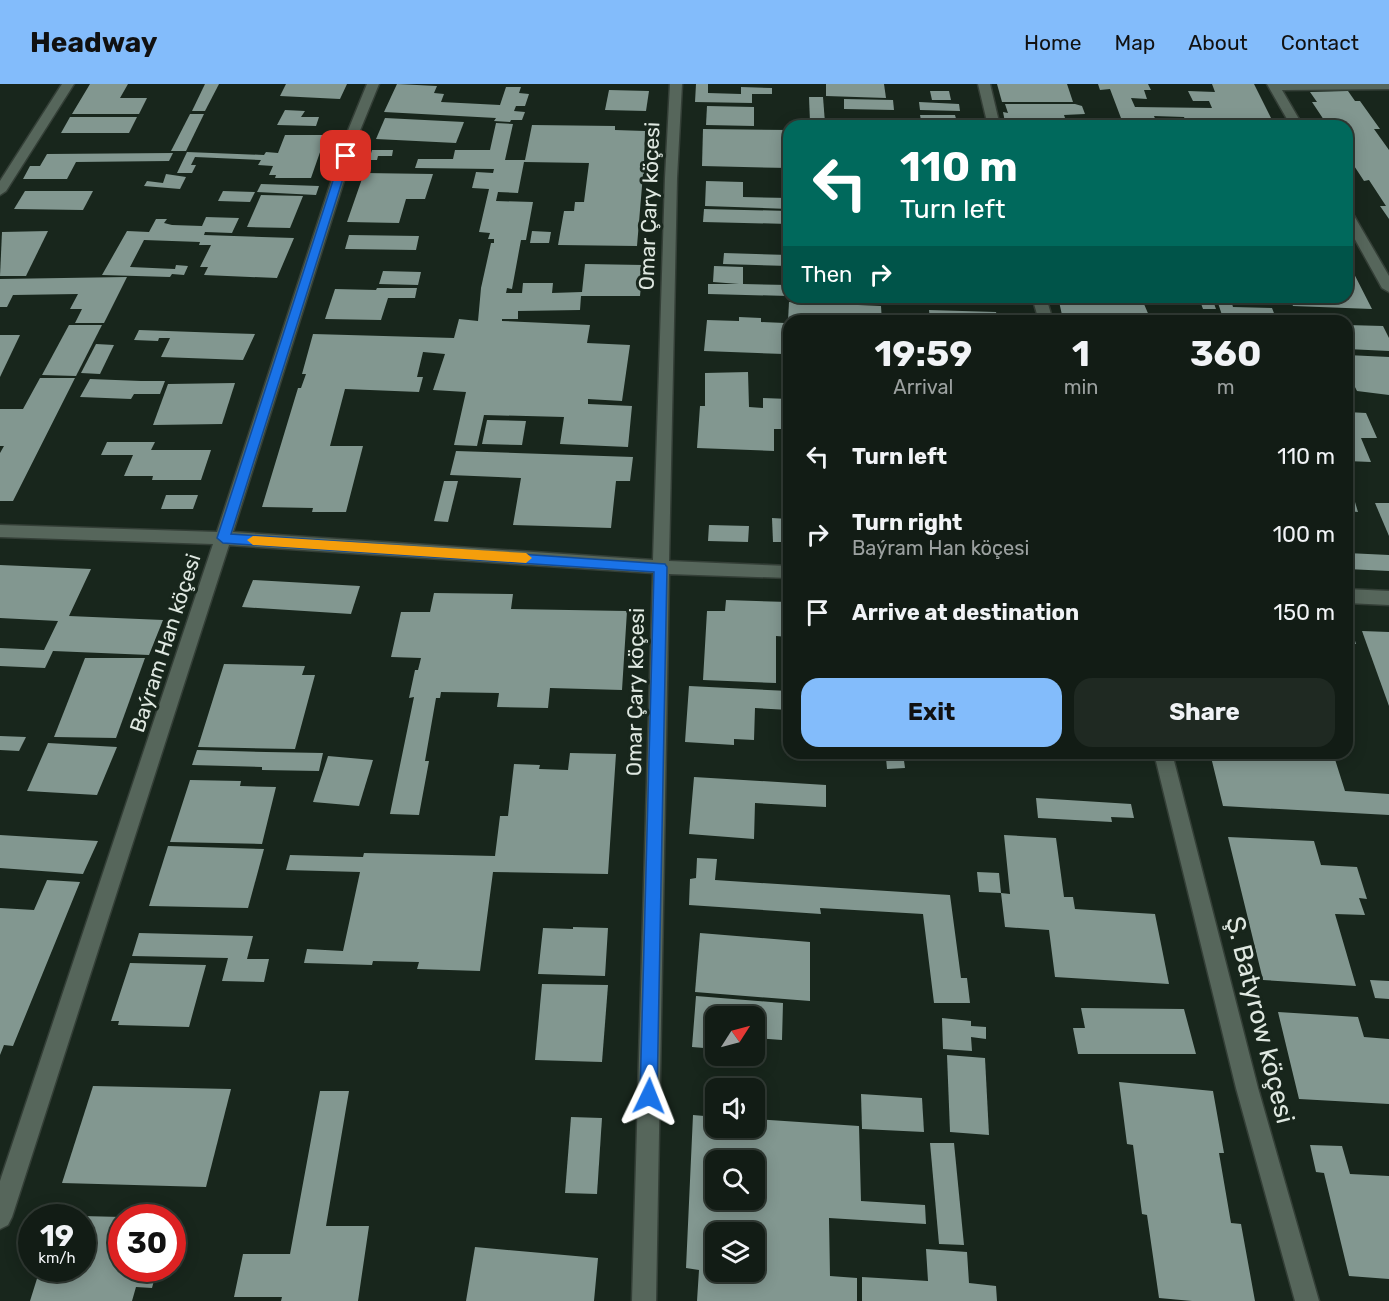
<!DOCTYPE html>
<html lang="en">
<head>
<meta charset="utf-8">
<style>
  body { margin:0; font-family:Rubik,sans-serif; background:#1f2922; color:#f1f3f6; height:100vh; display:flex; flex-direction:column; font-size:22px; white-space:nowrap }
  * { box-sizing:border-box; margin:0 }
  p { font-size:20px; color:#9ca1a0 }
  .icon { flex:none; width:33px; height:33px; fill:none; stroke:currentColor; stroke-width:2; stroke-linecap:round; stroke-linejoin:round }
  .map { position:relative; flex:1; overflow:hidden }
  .details { position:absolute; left:783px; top:231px; width:570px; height:444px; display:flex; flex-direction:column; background:#121c15; border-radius:18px; box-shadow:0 3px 15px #0003,0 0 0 2px #313a34 }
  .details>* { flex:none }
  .hud { position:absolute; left:783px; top:36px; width:570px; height:183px; border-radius:18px; box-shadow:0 3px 15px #0003,0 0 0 2px #313a34; background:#00695c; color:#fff; overflow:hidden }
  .needle { width:39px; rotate:54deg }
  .buttons { position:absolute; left:705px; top:922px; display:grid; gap:12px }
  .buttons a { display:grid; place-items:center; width:60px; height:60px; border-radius:12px; background:#121c15; box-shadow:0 3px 15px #0003,0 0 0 2px #313a34; font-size:30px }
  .speed { position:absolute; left:18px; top:1120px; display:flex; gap:12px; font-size:30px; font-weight:700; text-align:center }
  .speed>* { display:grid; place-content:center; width:78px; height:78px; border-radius:50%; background:#121c15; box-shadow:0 3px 15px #0003,0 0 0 2px #313a34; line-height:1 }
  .speed small { font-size:15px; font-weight:400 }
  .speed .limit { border:9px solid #d22; background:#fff; color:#111 }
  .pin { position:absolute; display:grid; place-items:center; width:51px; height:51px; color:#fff; margin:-26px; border-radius:12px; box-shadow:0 3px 9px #0006 }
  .me { position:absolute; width:66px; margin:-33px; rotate:2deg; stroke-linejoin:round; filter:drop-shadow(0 0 4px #0008) }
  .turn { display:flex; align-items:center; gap:21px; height:126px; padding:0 18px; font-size:27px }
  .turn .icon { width:78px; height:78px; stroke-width:2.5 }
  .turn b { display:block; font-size:42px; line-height:51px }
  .then { display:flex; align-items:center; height:57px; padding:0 18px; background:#0003; gap:12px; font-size:22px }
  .eta { display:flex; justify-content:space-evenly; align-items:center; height:102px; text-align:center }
  .eta b { font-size:36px; font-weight:700; line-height:42px }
  .button { display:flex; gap:12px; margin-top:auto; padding:12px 18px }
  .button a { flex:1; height:69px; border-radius:18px; background:#83bcfb; color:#111; font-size:24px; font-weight:700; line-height:69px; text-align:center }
  .button a+a { background:#1f2922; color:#f1f3f6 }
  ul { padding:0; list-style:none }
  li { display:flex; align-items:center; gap:18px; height:78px; padding:0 18px }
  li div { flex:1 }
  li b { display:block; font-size:22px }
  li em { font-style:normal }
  header { display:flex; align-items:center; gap:36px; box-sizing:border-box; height:84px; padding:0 30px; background:#83bcfb; color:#111 }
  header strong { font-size:28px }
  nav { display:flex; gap:33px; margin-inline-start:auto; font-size:21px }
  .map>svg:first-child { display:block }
  .building { fill:#829790; fill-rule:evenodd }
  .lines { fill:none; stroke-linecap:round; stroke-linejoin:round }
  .minor-casing { stroke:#343f37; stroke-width:3 }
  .minor { fill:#56665b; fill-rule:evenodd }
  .route { fill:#1a73e8; stroke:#114b97; stroke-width:1.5 }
  .slow { fill:#f59e0b }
  .labels { text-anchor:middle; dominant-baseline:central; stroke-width:6; stroke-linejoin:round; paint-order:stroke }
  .street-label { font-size:21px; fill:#dfe8e1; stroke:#18261c }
  .near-street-label { font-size:26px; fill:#dfe8e1; stroke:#18261c }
</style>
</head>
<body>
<header>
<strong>Headway</strong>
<nav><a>Home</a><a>Map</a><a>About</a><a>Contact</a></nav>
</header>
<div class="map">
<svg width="1389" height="1217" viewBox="0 0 1389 1217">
  <rect width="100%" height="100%" fill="#18261c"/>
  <g class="building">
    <path d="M90 0H128L120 14H147L139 30H72Z"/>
    <path d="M205 0H219L205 27H192Z"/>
    <path d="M286 0H347L340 15 280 12Z"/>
    <path d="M397 0 437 2 434 9 444 10 441 18 500 21 506 3H521L519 9 529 10 525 22H516L514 27 525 28 522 36H511L510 38 494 37 496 34 384 28Z"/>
    <path d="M696 0H708V9L741 10V3L772 4V10H752V19L695 18Z"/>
    <path d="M826 0H884L886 14 826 12Z"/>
    <path d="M997 0H1067L1073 18H1002Z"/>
    <path d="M1098 0H1148L1151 6H1144L1147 15 1131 14 1135 23 1212 24 1209 17H1193L1188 7 1215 8 1212 0H1254L1275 42H1204L1202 38H1186L1184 33 1154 32 1158 42H1124L1110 5 1100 6Z"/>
    <path d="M609 6 649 7 646 27 605 26Z"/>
    <path d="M930 7H949L951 16H932Z"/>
    <path d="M1348 7 1355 17H1360L1380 45H1374L1389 66V135L1380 122H1386L1369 96 1364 97 1347 71V66H1349L1347 63V42H1328L1312 18H1317L1310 8Z"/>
    <path d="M809 13H823L825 39 810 38Z"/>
    <path d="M844 15 893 16 894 26 844 25Z"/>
    <path d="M919 18 959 20 960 27 920 26Z"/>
    <path d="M1005 20H1075L1082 22 1085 30 1064 31 1067 40 1005 38 1003 28 1008 29Z"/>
    <path d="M707 22 754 23V42L706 41Z"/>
    <path d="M285 26 305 27 301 33H319L316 42 277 41Z"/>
    <path d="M190 30H204L186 67H171Z"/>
    <path d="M920 31H955L958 42H922Z"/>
    <path d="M70 33H137L129 49H61Z"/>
    <path d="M385 34 464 38 456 59 376 55Z"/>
    <path d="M496 39 513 40 505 76H525L532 41 615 42V46L645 47 644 80H649L648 90H643L637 162 558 161 564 127H574L575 118H584L589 79 524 78 518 109 498 108 496 117 533 118 526 156H521L512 205 507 204 506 209H522L523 199H553L552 209 582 208 585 180 643 181 640 212H581L580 226 518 227V235H502V237L590 241 587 259 630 261 622 317 588 315V320L632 322 628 363 560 360 564 333 484 331 477 362 454 361 466 308 433 306 445 270 423 268 417 293H423L419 308 345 305 330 362H363L346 428H312L313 424 262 423 298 304H301L306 290H302L313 250 454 254 459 235 478 237 481 204 491 159H494V155H488L490 149 479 148 489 105 472 104 476 88 493 89 494 85 415 84 418 75H453L455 66H490Z"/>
    <path d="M703 45 789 46V84L702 82Z"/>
    <path d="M285 51H326L311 94H275L276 91H269L273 82 258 81 261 76 195 73 191 81H196L192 89H177L187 68 264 71 266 68 278 69Z"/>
    <path d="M372 66H393L392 72H378L377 76H369Z"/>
    <path d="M173 69 169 77 76 78 67 95H23L30 82H40L47 70Z"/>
    <path d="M364 89 433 90 425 115H406L399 139 347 138Z"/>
    <path d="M166 90 186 93 180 105 144 102 147 97 163 99Z"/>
    <path d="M706 97 743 98V113L789 114V125L705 122Z"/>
    <path d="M261 100 319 102 316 111 257 108Z"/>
    <path d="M25 107H93L83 126 14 125Z"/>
    <path d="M223 107 255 108 250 118 218 117Z"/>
    <path d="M261 111 303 112 290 144 247 143Z"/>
    <path d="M704 125 789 127V140L703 138Z"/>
    <path d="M206 133 239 134 232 149 205 148 204 151 294 154 277 194 204 191 208 183H200L211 161H199L200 158 144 156 130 183 175 185 176 181 188 182 184 191 172 190 170 193 102 191 127 147 149 148 156 135H167L164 139 172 141 202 142Z"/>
    <path d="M48 147 26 192H0L2 148Z"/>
    <path d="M532 147 551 148 549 159H530Z"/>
    <path d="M349 151 419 152 416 166 345 165Z"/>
    <path d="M724 169 789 171V182L723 180Z"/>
    <path d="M1347 176 1372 225 1293 222 1289 213H1347Z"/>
    <path d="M714 182 743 183V200L789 201V212L708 210V200H739L713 198Z"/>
    <path d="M383 187 421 188 418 201 379 200Z"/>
    <path d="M127 193 104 239H75L82 225H70L78 210 13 211 7 223H0V195Z"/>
    <path d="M377 204H417L415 214H388L381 236 325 235 335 205 376 206Z"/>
    <path d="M851 213H1006L1007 218 867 215 868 220H851Z"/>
    <path d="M1058 213H1141L1150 234 1184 235V237H1127L1125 233 1062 231Z"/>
    <path d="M1216 213H1230L1233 223 1272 224 1277 237H1224Z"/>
    <path d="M1199 214H1212L1216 225H1203Z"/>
    <path d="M789 218 881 222 882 237H788Z"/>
    <path d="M929 226 996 228 998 237H930Z"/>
    <path d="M739 233 761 234V238L785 239 784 270 704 267 707 236 739 237Z"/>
    <path d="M69 241H102L76 292 42 291Z"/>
    <path d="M1347 241 1383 242 1389 254V267L1347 265Z"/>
    <path d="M139 246 223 249 255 250 243 276 161 273 170 254H159L158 257 134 256Z"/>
    <path d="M0 251H20L0 293Z"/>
    <path d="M96 260 114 261 100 290 81 289Z"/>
    <path d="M1347 271 1389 273V311L1357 307 1352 297 1347 296Z"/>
    <path d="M748 288 749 323 763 324V314L789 315V345H774V367L697 364 700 322H705V289Z"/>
    <path d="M40 294H75L13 417H0V369L4 362H0V325H23Z"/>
    <path d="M90 295 141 297H165L160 310H134L131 315 80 313Z"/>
    <path d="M235 299 222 340 153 341 168 300Z"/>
    <path d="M1347 328 1366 329 1377 354H1361L1371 378 1347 377Z"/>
    <path d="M487 336 526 337 522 361 482 360Z"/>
    <path d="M107 358H155L151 366H211L201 396H152L153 392H124L133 371H101Z"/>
    <path d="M456 367 633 373 630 397H616L611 444 513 441 521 394 450 391Z"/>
    <path d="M444 397H458L448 438 434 437Z"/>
    <path d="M166 411H198L193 425H161Z"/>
    <path d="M1347 417 1355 418 1358 428 1347 427Z"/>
    <path d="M1375 419H1389V452Z"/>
    <path d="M772 434 789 435V458H773Z"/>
    <path d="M709 441 749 442 748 458 708 457Z"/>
    <path d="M1347 469 1389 471V487L1347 485Z"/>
    <path d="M0 481 91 485 69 532 163 536 149 571 53 567 45 584 0 582V564L44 566 58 537 0 534Z"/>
    <path d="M253 496 360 502 351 530 242 523Z"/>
    <path d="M434 509 513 510 511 525 627 527 622 606 550 604 548 624 497 623 499 609 441 608 440 614H436L425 677H429L419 731 390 730 414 613 409 614 415 586H418L421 574 391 573 401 528H430Z"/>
    <path d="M726 516 789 518V553L776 552V599L703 596 707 527H725Z"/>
    <path d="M1347 544H1351L1356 560H1347Z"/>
    <path d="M1362 547 1389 548V622Z"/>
    <path d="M85 574H145L116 654 54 653Z"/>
    <path d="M224 580 305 582 302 591H315L295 665 198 663Z"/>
    <path d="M689 602 789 607V626L755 624 754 656 734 655V661L685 658Z"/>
    <path d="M0 652 26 653 19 667 0 666Z"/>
    <path d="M48 659 117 663 97 711 27 707Z"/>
    <path d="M197 666 266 668 323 669 319 687 262 686V683L192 681Z"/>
    <path d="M570 669 616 670 608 790 493 788 480 887 417 885 419 878 373 877 372 881 304 879 307 865 343 867 360 788 286 786 290 771 363 773 364 769 495 772 500 732H508L514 680 540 681 539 685 568 686Z"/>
    <path d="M881 669H903L905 684 887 685 886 674H882Z"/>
    <path d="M1210 669H1333L1345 707 1389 710V731L1223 722Z"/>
    <path d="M328 672 373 676 359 722 313 718Z"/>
    <path d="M694 693 826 701V723L755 719 754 755 689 750Z"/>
    <path d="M190 696 241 697 240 702 276 703 262 760 170 758Z"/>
    <path d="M1036 714 1131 720 1134 734 1111 733 1112 738 1038 734Z"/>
    <path d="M0 751 98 757 83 790 0 784Z"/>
    <path d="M1004 751 1056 754 1064 813H1073L1075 825 1155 830 1169 900 1055 893 1049 846 1005 843 1001 809 1010 810Z"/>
    <path d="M1228 753 1314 757 1321 781 1357 783 1367 815 1359 814 1365 831 1335 830 1356 902 1263 896Z"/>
    <path d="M168 762 264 765 248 824 149 822Z"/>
    <path d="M697 774 717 775 715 796 950 811 961 894H967L970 919H934L923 830 820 824 821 830 689 821 690 795 696 794Z"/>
    <path d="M977 788 999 789 1001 809 979 808Z"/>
    <path d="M47 796 80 798 13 962 4 961 0 971V824L34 826Z"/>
    <path d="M573 843 608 844 605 892 538 890 543 844 573 845Z"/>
    <path d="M139 849 253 852 247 875H269L264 898 222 897 228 874 132 872Z"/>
    <path d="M700 849 810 858V917L695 908Z"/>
    <path d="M130 879 206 881 189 943 118 941 119 937H111Z"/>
    <path d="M1370 896 1389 897V915L1375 914Z"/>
    <path d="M542 900 608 901 602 978 535 976Z"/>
    <path d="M696 912 783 919 782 956 754 954V933H716V965L692 963Z"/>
    <path d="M1081 924 1184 925 1196 970H1078L1073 944H1085Z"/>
    <path d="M1278 928 1358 933 1364 953 1389 955V1020L1299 1015Z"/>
    <path d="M942 934 971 937V942L986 943V955L971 953 972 967 943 965Z"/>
    <path d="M947 971 985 974 989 1051 950 1048Z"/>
    <path d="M1119 998 1213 1007 1224 1069H1219L1231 1139 1241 1140 1255 1217H1192L1159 1214 1147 1131 1142 1130 1133 1061 1127 1060Z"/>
    <path d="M93 1002 231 1005 206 1103 62 1099Z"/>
    <path d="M320 1007H349L326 1142H369L358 1217H281L282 1213H234L243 1170H290Z"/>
    <path d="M861 1010 922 1014 924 1048 862 1045Z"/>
    <path d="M693 1031 716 1033V1044H754V1035L859 1042 861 1117 925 1121 926 1140 829 1134 830 1192 857 1194V1217H697L699 1186 686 1184ZM716 1077H754V1116H716ZM716 1149H754V1188H716Z"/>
    <path d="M571 1033 602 1034 597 1110 565 1109Z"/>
    <path d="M930 1059H954L964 1161 939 1160Z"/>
    <path d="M1310 1061 1342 1062 1350 1090 1389 1092V1195L1349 1192 1324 1089 1316 1088Z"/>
    <path d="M82 1132 122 1133V1185H157L152 1204 136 1203 132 1217H30L40 1185H82Z"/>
    <path d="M475 1163 598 1174 594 1217H466Z"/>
    <path d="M926 1165 967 1168 969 1199 996 1202 997 1217H862V1193L928 1197Z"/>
  </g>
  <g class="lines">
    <g class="minor-casing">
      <g id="minor">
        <path d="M62 0H74L6 107 0 111V97Z"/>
        <path d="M367 0H379L359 49 233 448 653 476 665 94 670 0H682L677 94 669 477 789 482V494L669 490 656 1217H632L653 489 229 461 12 1133 8 1141 0 1145V1097L213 460 0 453V441L217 448 347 49Z"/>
        <path d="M978 0H990L1000 42H988Z"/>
        <path d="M1267 0H1389V5L1282 6 1303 42H1291Z"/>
        <path d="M1347 126 1353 130 1389 192V208L1382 204 1347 141Z"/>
        <path d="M1032 213H1046L1053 237H1039Z"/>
        <path d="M1347 505 1389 507V521L1347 519Z"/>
        <path d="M1154 669H1172L1258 1004 1319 1217H1295L1236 1004Z"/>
      </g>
    </g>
    <use href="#minor" class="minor"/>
  </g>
  <path class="route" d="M346 69 350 72 231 450 665 480 667 483 657 1012 655 1018 649 1020 643 1018 640 1012 654 488 223 459 217 454 341 72Z"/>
  <path class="slow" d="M253 452 526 469 532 474 526 479 253 461 247 456Z"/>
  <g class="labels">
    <g class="street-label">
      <text transform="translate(649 122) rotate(-88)">Omar Çary köçesi</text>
      <text transform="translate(165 559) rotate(-72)">Baýram Han köçesi</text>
      <text transform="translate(635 608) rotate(-89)">Omar Çary köçesi</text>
    </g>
    <g class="near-street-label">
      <text transform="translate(1260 936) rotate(76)">Ş. Batyrow köçesi</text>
    </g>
  </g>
</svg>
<div class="buttons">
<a><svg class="needle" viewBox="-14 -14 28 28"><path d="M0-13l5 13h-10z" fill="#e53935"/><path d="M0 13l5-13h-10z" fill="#9ca1a0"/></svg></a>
<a><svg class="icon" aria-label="sound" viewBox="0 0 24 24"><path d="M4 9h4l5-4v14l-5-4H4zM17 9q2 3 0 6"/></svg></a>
<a><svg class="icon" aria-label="search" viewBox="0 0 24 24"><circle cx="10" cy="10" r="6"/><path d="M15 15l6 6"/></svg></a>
<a><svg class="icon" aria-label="layers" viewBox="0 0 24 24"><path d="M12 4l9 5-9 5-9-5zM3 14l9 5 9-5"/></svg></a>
</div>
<div class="speed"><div>19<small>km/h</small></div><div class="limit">30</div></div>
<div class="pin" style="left:346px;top:72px;background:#d93025"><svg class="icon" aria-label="arrive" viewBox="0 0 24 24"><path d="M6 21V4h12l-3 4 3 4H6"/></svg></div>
<svg class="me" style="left:649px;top:1012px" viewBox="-20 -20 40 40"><path d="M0-17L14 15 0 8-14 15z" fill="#1a73e8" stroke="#fff" stroke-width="4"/></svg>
<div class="hud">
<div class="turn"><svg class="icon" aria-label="left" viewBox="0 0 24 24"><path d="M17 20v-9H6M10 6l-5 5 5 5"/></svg><div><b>110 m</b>Turn left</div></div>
<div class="then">Then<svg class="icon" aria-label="right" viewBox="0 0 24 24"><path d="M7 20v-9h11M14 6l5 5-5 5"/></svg></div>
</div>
<section class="details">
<div class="eta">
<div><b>19:59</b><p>Arrival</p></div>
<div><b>1</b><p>min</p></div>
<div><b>360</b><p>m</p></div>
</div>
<ul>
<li><svg class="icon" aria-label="left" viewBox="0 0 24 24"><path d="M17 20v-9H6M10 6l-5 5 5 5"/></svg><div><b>Turn left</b></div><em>110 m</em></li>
<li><svg class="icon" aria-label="right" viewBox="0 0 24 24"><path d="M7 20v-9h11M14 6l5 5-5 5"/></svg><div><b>Turn right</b><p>Baýram Han köçesi</p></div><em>100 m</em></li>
<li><svg class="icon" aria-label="arrive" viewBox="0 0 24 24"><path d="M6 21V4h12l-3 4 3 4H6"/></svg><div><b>Arrive at destination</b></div><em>150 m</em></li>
</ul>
<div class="button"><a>Exit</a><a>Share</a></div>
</section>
</div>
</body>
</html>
